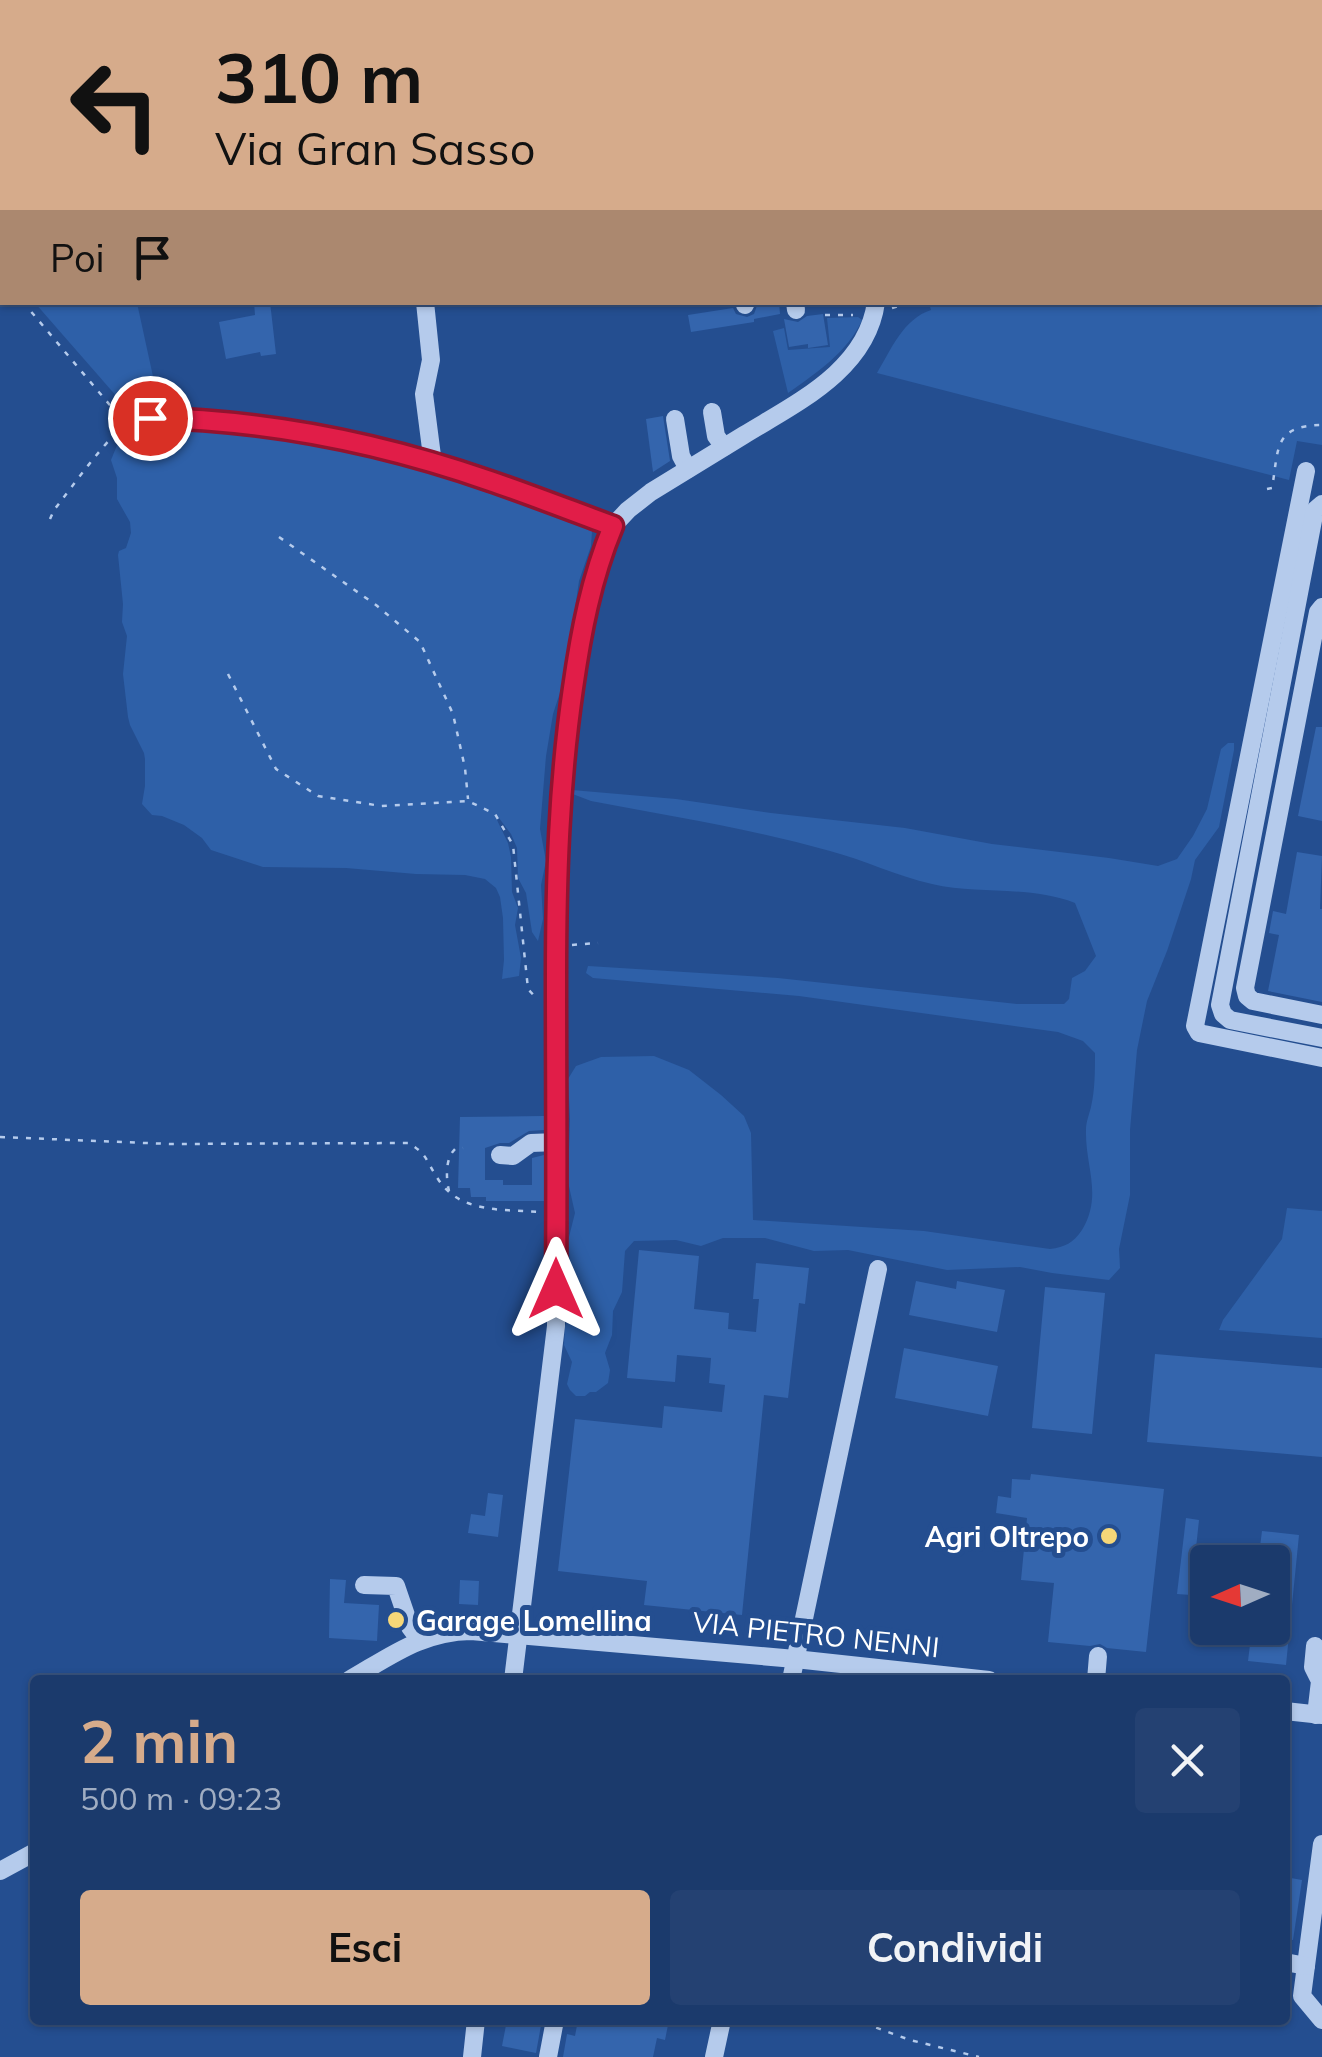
<!DOCTYPE html>
<html lang="it">
<head>
<meta charset="utf-8">
<style>
  body { margin:0; font-family:Mulish,sans-serif; background:#244172; color:#f1f3f6; height:100vh; display:flex; flex-direction:column; font-size:38px; white-space:nowrap }
  * { box-sizing:border-box; margin:0 }
  p { font-size:32px; color:#a0adc2 }
  .icon { flex:none; width:55px; height:55px; fill:none; stroke:currentColor; stroke-width:2; stroke-linecap:round; stroke-linejoin:round }
  .map { position:relative; flex:1; overflow:hidden }
  .panel { position:absolute; left:30px; top:1675px; width:1260px; height:350px; display:flex; flex-direction:column; background:#1b3a6c; border-radius:10px; box-shadow:0 2px 8px #0004,0 0 0 2px #39547f }
  .panel>* { flex:none }
  .banner { position:absolute; left:0px; top:0px; width:1322px; height:305px; box-shadow:0 2px 8px #0004,0 0 0 2px #39547f; background:#d6ab8b; color:#111; overflow:hidden }
  .needle { width:65px; rotate:267deg }
  .controls { position:absolute; left:1190px; top:1545px; display:grid; gap:20px }
  .controls a { display:grid; place-items:center; width:100px; height:100px; border-radius:10px; background:#1b3a6c; box-shadow:0 2px 8px #0004,0 0 0 2px #39547f; font-size:50px }
  .pin { position:absolute; display:grid; place-items:center; width:85px; height:85px; color:#fff; margin:-42px; border:5px solid #fff; border-radius:50%; box-shadow:0 2px 10px #0007 }
  .me { position:absolute; width:110px; margin:-55px; rotate:0deg; stroke-linejoin:round; filter:drop-shadow(0 0 8px #0008) }
  .turn { display:flex; align-items:center; gap:35px; height:210px; padding:0 50px; font-size:45px }
  .turn .icon { width:130px; height:130px; stroke-width:2.5 }
  .turn b { display:block; font-size:70px; line-height:85px }
  .then { display:flex; align-items:center; height:95px; padding:0 50px; background:#0003; gap:20px; font-size:38px }
  .round { display:grid; place-items:center; flex:none; width:105px; height:105px; border-radius:10px; background:#244172 }
  .overview { display:flex; align-items:center; justify-content:space-between; height:170px; padding:0 50px }
  h1 { font-size:60px; font-weight:700; line-height:75px; color:#d6ab8b }
  .button { display:flex; gap:20px; margin-top:auto; padding:20px 50px }
  .button a { flex:1; height:115px; border-radius:10px; background:#d6ab8b; color:#111; font-size:40px; font-weight:700; line-height:115px; text-align:center }
  .button a+a { background:#244172; color:#f1f3f6 }
  .map>svg:first-child { display:block }
  .green { fill:#2e60a8 }
  .building { fill:#3465ad }
  .lines { fill:none; stroke-linecap:round; stroke-linejoin:round }
  .path { stroke:#b5cbec; stroke-width:2.5; stroke-dasharray:5 8; stroke-linecap:butt }
  .minor { stroke:#b5cbec; stroke-width:18 }
  .route-casing { stroke:#92132f; stroke-width:25 }
  .route { stroke:#e11d48; stroke-width:18 }
  .poi-dot { fill:#f6d778; stroke:#244e90; stroke-width:4 }
  .labels { text-anchor:middle; dominant-baseline:central; stroke-width:10; stroke-linejoin:round; paint-order:stroke }
  .poi-label { font-size:28px; font-weight:bold; fill:#fff; stroke:#244e90; text-anchor:end }
  .street-label { font-size:28px; fill:#fff; stroke:#244e90 }
</style>
</head>
<body>
<div class="map">
<svg width="1322" height="2057" viewBox="0 0 1322 2057">
  <rect width="100%" height="100%" fill="#244e90"/>
  <g class="green">
    <path d="M1320 152H1322V445L1297 441 1289 480 877 373C891 350 903 319 931 310L929 303 1320 302Z"/>
    <path d="M35 303H137L159 404 125 406Z"/>
    <path d="M858 317 862 320C848 352 815 374 788 393L773 331 784 328 788 350 830 347 827 318Z"/>
    <path d="M167 423 343 444 588 521 592 531 591 546 579 581 565 677 553 714 546 756 540 829 546 861 541 885 543 919 538 941 532 932 526 893 518 878 517 848 511 834 499 818 497 820 508 843 511 857 512 892 518 908 515 925 521 958 519 976 502 979 504 960 503 918 500 897 496 888 485 879 465 875 416 874 346 868 263 867 211 850 202 838 184 825 162 816 152 815 142 804 145 786V759L144 753 130 725 128 717 123 674 127 636 122 622 123 604 118 555 119 551 126 548 131 533 130 522 117 499V478L111 460 120 438 140 429Z"/>
    <path d="M1228 743H1234V750L1219 827 1195 860 1191 879 1167 951 1147 1001 1137 1050 1130 1130V1195L1119 1249 1120 1268 1109 1280 1052 1273 1020 1267 947 1270 848 1250 814 1251 765 1238H723L701 1246 676 1240 634 1241 625 1251 622 1292 613 1311 612 1335 605 1353 610 1370 608 1383 596 1392H590L585 1396H576L570 1390 567 1384 572 1362 564 1345 565 1326 572 1308 568 1288 570 1259 568 1241 575 1213 568 1182 570 1119 568 1079 576 1066 601 1057 654 1056 689 1070 721 1095 744 1116 751 1133 753 1220 924 1231 1050 1249C1065 1247 1073 1243 1082 1230 1103 1195 1085 1167 1086 1130 1086 1122 1089 1115 1091 1107 1095 1090 1095 1071 1095 1053L1083 1041 1058 1032 799 996 593 978 586 973 588 966 778 978 1017 1004H1064L1069 999 1072 978 1085 971 1096 956 1075 903C1029 885 979 895 932 884 897 876 864 860 830 851 752 829 670 816 591 801L570 793 572 790 676 799 771 813 905 828 992 844 1109 858 1158 866 1177 859 1193 836 1207 809 1221 749Z"/>
    <path d="M1287 1208 1322 1211V1338L1219 1330 1223 1320 1282 1239Z"/>
  </g>
  <g class="building">
    <path d="M254 302H270L276 354 261 356 260 352 226 359 219 322 255 315Z"/>
    <path d="M779 302 780 314 754 319V322L691 332 688 315 733 308 736 314 747 317 754 314 758 303Z"/>
    <path d="M823 314 828 345 808 348V344L789 347 784 319 798 322 807 316Z"/>
    <path d="M663 416 670 461 653 472 646 419Z"/>
    <path d="M1316 727H1322V821L1298 816Z"/>
    <path d="M1297 852 1322 856 1320 909H1322V1002L1268 991 1279 935 1269 933 1273 911 1286 914Z"/>
    <path d="M544 1116V1130L529 1131 509 1143H500L485 1148V1180H503V1185H532V1158L544 1155V1201H486V1197H471L470 1188H458L460 1117Z"/>
    <path d="M639 1250 699 1256 694 1309 729 1313 728 1329 756 1332 759 1299H753L756 1263 809 1268 805 1304 799 1303 788 1398 764 1395 742 1615 644 1605 647 1581 558 1571 575 1419 662 1428 664 1406 722 1412 725 1385 709 1383 711 1358 677 1355 675 1382 627 1378Z"/>
    <path d="M916 1281 956 1289 957 1281 1005 1290 997 1332 909 1315Z"/>
    <path d="M1045 1287 1105 1293 1092 1434 1032 1428Z"/>
    <path d="M904 1348 998 1366 988 1416 895 1398Z"/>
    <path d="M1155 1354 1322 1368V1457L1147 1442Z"/>
    <path d="M1031 1474 1164 1489 1146 1652 1107 1648 1100 1644 1090 1646 1048 1642 1054 1583 1021 1580 1027 1518 996 1513 998 1496 1011 1498 1012 1479 1030 1480Z"/>
    <path d="M488 1493 503 1495 498 1537 468 1533 471 1514 485 1516Z"/>
    <path d="M1186 1518 1199 1520 1191 1595 1177 1594Z"/>
    <path d="M1262 1531 1299 1535 1286 1665 1248 1661 1252 1628H1272V1562H1258Z"/>
    <path d="M330 1579 346 1580 344 1603 379 1605 377 1641 329 1638Z"/>
    <path d="M460 1580 479 1581 478 1605 459 1604Z"/>
    <path d="M1285 1877 1302 1880 1293 1940 1285 1939Z"/>
    <path d="M507 2020H542L536 2053 502 2046Z"/>
    <path d="M578 2020H669L665 2040 657 2038 653 2057H563L567 2034 575 2036Z"/>
  </g>
  <g class="lines">
    <g class="path">
      <path d="M1320 139H1322"/>
      <path d="M0 275 2 278"/>
      <path d="M23 302 125 423"/>
      <path d="M892 308 911 302"/>
      <path d="M825 315H853"/>
      <path d="M1267 489 1272 488C1279 448 1273 426 1322 425"/>
      <path d="M50 519 54 510C69 491 113 429 131 421"/>
      <path d="M279 537 376 605 420 642 453 714 465 768 468 799"/>
      <path d="M228 674 276 769 318 796 381 806 468 801 495 814 513 845 528 989 538 1000"/>
      <path d="M572 945 598 943"/>
      <path d="M0 1137 170 1144 409 1143C428 1155 426 1161 438 1179 460 1214 504 1209 540 1212"/>
      <path d="M449 1191C446 1178 445 1159 455 1149L463 1148"/>
      <path d="M825 2020 866 2024 910 2040 979 2057"/>
    </g>
    <g class="minor">
      <path d="M93 0V2"/>
      <path d="M848 0V2"/>
      <path d="M0 61 2 60"/>
      <path d="M425 302 431 360 424 394 433 464"/>
      <path d="M795 302 796 310"/>
      <path d="M745 305 746 302"/>
      <path d="M712 412 716 436 724 447"/>
      <path d="M150 418C219 420 289 426 356 443 444 464 528 496 613 526"/>
      <path d="M675 419 681 456 688 469"/>
      <path d="M1306 471 1195 1026 1199 1033 1322 1058"/>
      <path d="M1322 504 1315 510 1220 1005 1223 1014 1230 1020 1322 1038"/>
      <path d="M1322 607 1318 612 1245 988 1247 996 1253 1001 1322 1015"/>
      <path d="M500 1155 513 1156 531 1143 557 1142"/>
      <path d="M364 1585 396 1586 410 1627 419 1639"/>
      <path d="M1315 1646 1313 1667 1320 1681 1316 1715"/>
      <path d="M349 1680C391 1656 421 1632 471 1631L795 1659 989 1680"/>
      <path d="M513 1680 556 1326V946L559 807 563 753 589 595 600 557 613 526 628 510 651 492C682 473 713 454 744 435 796 403 867 370 876 302"/>
      <path d="M791 1680 878 1269"/>
      <path d="M1096 1680 1098 1656"/>
      <path d="M1285 1711 1322 1715"/>
      <path d="M1322 1844 1302 1996 1322 2020"/>
      <path d="M0 1871 35 1852"/>
      <path d="M1285 1962 1306 1966"/>
      <path d="M472 2057 476 2020"/>
      <path d="M548 2057 555 2020"/>
      <path d="M714 2057 722 2020"/>
    </g>
  </g>
  <g class="lines">
    <g class="route-casing">
      <path id="route" d="M150 418C265 420 381 443 490 481 531 495 572 511 613 526 591 579 581 632 573 688 559 784 556 879 556 976 556 1081 557 1185 556 1289"/>
    </g>
    <use href="#route" class="route"/>
  </g>
  <g class="poi-dot">
    <circle cx="1109" cy="1536" r="10"/>
    <circle cx="396" cy="1620" r="10"/>
  </g>
  <g class="labels">
    <g class="poi-label">
      <text x="1089" y="1536">Agri Oltrepo</text>
      <text x="416" y="1620" text-anchor="start">Garage Lomellina</text>
    </g>
    <g class="street-label">
      <text transform="translate(816 1634) rotate(6)">VIA PIETRO NENNI</text>
    </g>
  </g>
</svg>
<div class="controls">
<a><svg class="needle" viewBox="-14 -14 28 28"><path d="M0-13l5 13h-10z" fill="#e53935"/><path d="M0 13l5-13h-10z" fill="#a0adc2"/></svg></a>
</div>
<div class="pin" style="left:150px;top:418px;background:#d93025"><svg class="icon" aria-label="arrive" viewBox="0 0 24 24"><path d="M6 21V4h12l-3 4 3 4H6"/></svg></div>
<svg class="me" style="left:556px;top:1289px" viewBox="-20 -20 40 40"><path d="M0-17L14 15 0 8-14 15z" fill="#e11d48" stroke="#fff" stroke-width="4"/></svg>
<div class="banner">
<div class="turn"><svg class="icon" aria-label="left" viewBox="0 0 24 24"><path d="M17 20v-9H6M10 6l-5 5 5 5"/></svg><div><b>310 m</b>Via Gran Sasso</div></div>
<div class="then">Poi<svg class="icon" aria-label="arrive" viewBox="0 0 24 24"><path d="M6 21V4h12l-3 4 3 4H6"/></svg></div>
</div>
<section class="panel">
<div class="overview"><div><h1>2 min</h1><p>500 m · 09:23</p></div><a class="round"><svg class="icon" aria-label="close" viewBox="0 0 24 24"><path d="M6 6l12 12M18 6L6 18"/></svg></a></div>
<div class="button"><a>Esci</a><a>Condividi</a></div>
</section>
</div>
</body>
</html>
